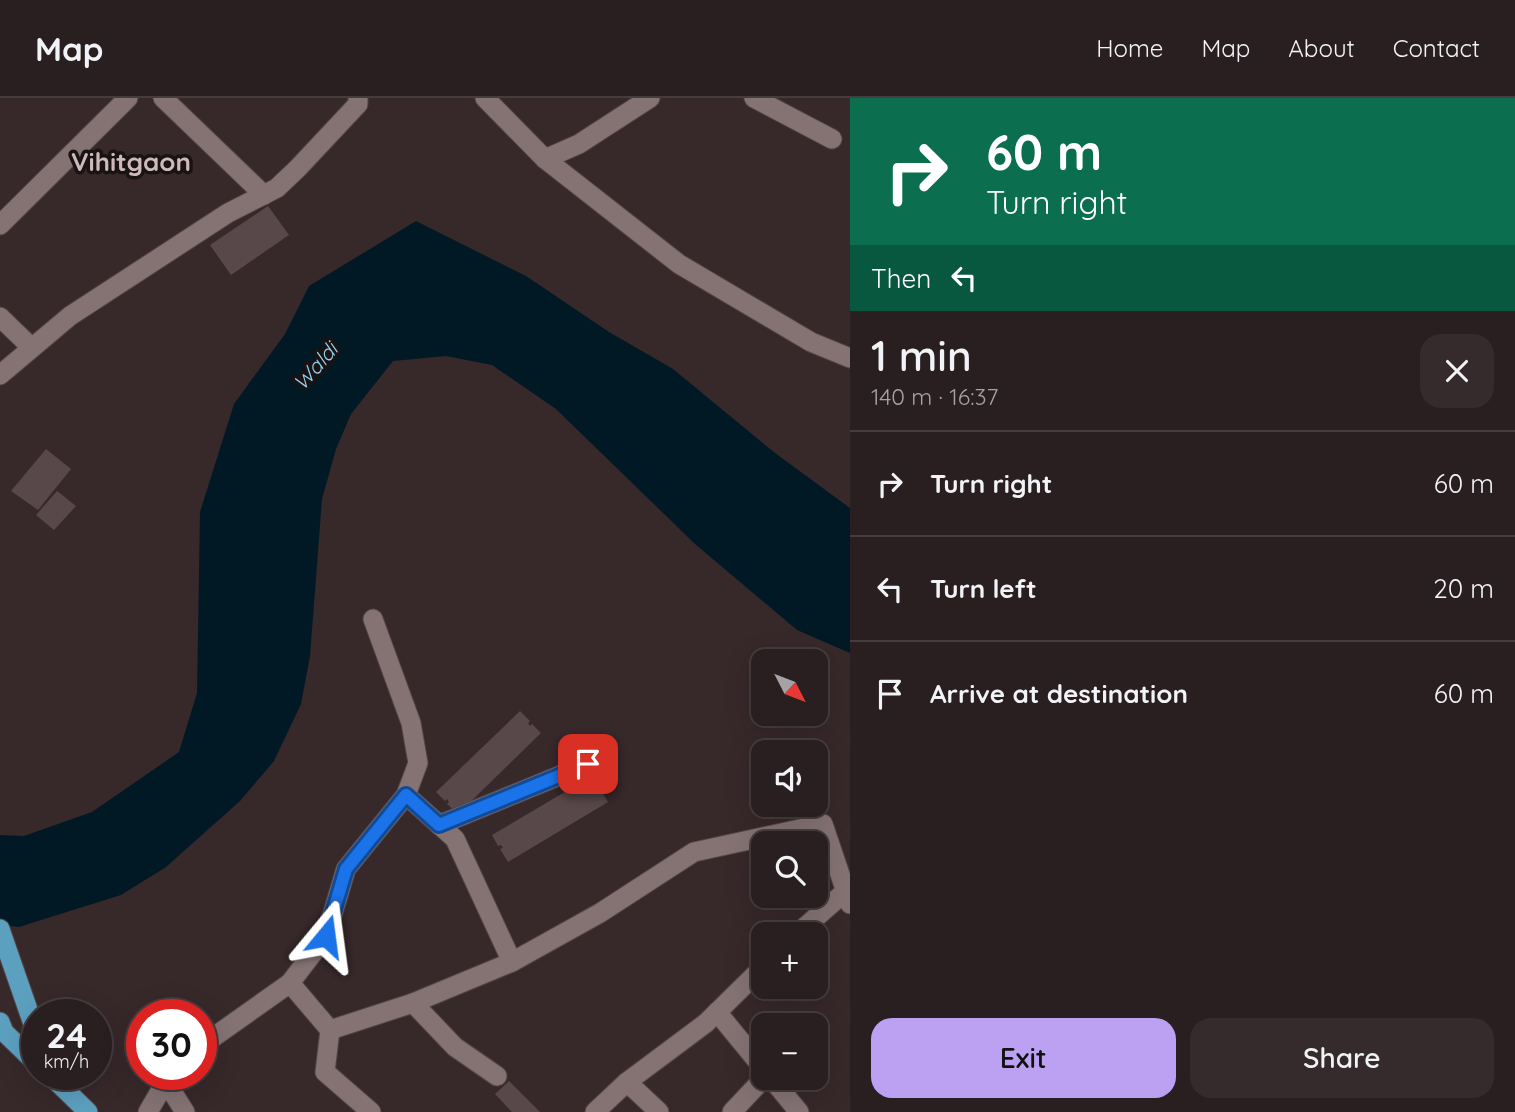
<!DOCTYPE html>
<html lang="en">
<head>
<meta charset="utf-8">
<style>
  body { margin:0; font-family:Quicksand,sans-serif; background:#352b2d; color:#f1f3f6; height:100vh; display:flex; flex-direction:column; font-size:26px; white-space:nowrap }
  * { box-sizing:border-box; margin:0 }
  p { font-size:23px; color:#a5a2a5 }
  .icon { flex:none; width:38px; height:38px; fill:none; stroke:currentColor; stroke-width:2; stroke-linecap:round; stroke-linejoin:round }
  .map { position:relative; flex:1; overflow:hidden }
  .drawer { display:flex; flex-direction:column; background:#291e20; width:665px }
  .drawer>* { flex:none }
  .guide { background:#0b6e4f; color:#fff; overflow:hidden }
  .needle { width:46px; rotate:132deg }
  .fabs { position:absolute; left:751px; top:551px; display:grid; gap:14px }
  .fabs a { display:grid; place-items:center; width:77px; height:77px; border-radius:14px; background:#291e20; box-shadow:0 7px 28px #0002,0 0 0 2px #453c3e; font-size:35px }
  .speed { position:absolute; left:21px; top:901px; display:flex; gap:14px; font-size:35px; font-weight:700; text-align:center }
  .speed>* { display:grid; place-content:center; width:91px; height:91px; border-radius:50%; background:#291e20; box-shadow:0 7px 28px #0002,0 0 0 2px #453c3e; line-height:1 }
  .speed small { font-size:18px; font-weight:400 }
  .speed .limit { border:10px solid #d22; background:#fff; color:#111 }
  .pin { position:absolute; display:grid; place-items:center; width:60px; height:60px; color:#fff; margin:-30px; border-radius:14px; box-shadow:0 4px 10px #0006 }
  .me { position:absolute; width:77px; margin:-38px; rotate:16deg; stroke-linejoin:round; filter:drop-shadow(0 0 5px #0008) }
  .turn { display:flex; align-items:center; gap:24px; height:147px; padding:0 21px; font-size:32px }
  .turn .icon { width:91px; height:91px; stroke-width:2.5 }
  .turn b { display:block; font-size:49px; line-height:60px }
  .then { display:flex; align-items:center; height:66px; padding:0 21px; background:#0003; gap:14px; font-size:26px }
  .round { display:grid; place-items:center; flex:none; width:74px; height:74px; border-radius:21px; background:#352b2d }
  .headline { display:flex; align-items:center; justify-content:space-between; height:119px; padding:0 21px }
  h1 { font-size:42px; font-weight:600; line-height:52px }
  .cta { display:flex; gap:14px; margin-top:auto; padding:14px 21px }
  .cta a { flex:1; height:80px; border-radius:21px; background:#bca0f2; color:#111; font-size:28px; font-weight:600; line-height:80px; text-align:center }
  .cta a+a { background:#352b2d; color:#f1f3f6 }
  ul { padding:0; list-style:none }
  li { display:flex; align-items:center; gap:21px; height:105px; padding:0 21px; border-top:2px solid #453c3e }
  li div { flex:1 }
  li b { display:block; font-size:26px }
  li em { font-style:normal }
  header { display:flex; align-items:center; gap:42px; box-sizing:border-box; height:98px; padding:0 35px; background:#291e20; border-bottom:2px solid #453c3e }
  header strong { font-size:33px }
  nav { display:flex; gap:38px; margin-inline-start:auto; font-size:24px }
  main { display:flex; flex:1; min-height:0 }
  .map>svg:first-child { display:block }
  .water { fill:#001925 }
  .building { fill:#59484a }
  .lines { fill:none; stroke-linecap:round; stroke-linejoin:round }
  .minor-casing { stroke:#534648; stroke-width:21 }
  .tertiary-casing { stroke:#534648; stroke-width:21 }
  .primary-casing { stroke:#534648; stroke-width:21 }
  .minor { stroke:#857374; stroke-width:19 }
  .tertiary { stroke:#857374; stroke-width:19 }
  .primary { stroke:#5ca0c0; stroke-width:19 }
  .route-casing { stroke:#114b97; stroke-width:18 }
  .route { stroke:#1a73e8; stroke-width:12 }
  .labels { text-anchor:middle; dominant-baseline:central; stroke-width:7; stroke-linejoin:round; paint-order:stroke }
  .water-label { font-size:21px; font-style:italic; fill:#92d4f5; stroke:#1a1313 }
  .district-label { font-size:26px; font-weight:bold; fill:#cebabc; stroke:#1a1313 }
</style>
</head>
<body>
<header>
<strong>Map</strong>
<nav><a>Home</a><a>Map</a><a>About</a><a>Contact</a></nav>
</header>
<main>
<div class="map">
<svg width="850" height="1014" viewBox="0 0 850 1014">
  <rect width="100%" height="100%" fill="#37282a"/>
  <path class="water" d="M416 123 526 178 609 234 673 271 775 355 850 410V555L797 532 695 446 556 311 492 267 446 258 393 263 351 316 336 351 322 401 310 558 301 606 274 663 240 703 166 769 121 797 19 829 0 827V737L24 738 92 714 179 654 197 595 200 414 234 306 285 236 309 188Z"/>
  <g class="building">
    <path d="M268 108 289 137 231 177 210 147Z"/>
    <path d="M46 351 71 371 38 412 11 393Z"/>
    <path d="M57 393 76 408 54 432 36 417Z"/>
    <path d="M520 613 530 623 528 625 530 628 532 626 541 635 458 716 447 706 449 704 447 701 445 703 436 694Z"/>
    <path d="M592 678 600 690 597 692 599 695 602 694 608 704 508 764 500 751 503 750 501 747 498 748 492 737Z"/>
    <path d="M509 983 540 1014H512L495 996Z"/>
  </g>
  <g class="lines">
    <g class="minor-casing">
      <g id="minor">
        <path d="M163 0 264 97"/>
        <path d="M754 0 832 41"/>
        <path d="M545 61 579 46 650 0"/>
        <path d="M0 127 128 0"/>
        <path d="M0 219 32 250"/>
        <path d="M373 521 411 625 418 665 406 697"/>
        <path d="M439 727 588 666"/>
        <path d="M797 836 846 793"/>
        <path d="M290 885 330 932 325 974 371 1014"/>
        <path d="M413 905 455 949 497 978"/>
        <path d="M717 914 763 970"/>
        <path d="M330 932 413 905 512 864"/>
        <path d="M201 948 290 885 326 838 346 771 406 697 455 741 512 864 600 815 694 754 823 726 850 806"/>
        <path d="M771 980 799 1014"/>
        <path d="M166 984 185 1014"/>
        <path d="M627 984 659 1014"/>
        <path d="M148 1014 170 976"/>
        <path d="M595 1014 627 984 706 925 763 869"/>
        <path d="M732 1014 764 980"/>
      </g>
    </g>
    <g class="tertiary-casing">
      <g id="tertiary">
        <path d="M485 0 545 61 679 166 811 244 850 260"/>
        <path d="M0 277 70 218 228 115 277 90 298 70 358 6V0"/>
      </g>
    </g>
    <g class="primary-casing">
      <g id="primary">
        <path d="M0 831 33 926 28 957"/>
        <path d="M0 924 4 934 33 962"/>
        <path d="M49 976 88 1014"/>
      </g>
    </g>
    <use href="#minor" class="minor"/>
    <use href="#tertiary" class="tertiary"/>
    <use href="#primary" class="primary"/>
  </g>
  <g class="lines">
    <g class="route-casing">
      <path id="route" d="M326 838 346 771 406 697 439 727 588 666"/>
    </g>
    <use href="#route" class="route"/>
  </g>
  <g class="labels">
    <g class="water-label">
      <text transform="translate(315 268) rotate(-49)">Waldi</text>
    </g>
    <g class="district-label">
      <text x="131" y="63">Vihitgaon</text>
    </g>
  </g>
</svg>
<div class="fabs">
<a><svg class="needle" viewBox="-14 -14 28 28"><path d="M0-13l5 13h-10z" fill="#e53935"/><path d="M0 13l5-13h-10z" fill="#a5a2a5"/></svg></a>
<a><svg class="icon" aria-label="sound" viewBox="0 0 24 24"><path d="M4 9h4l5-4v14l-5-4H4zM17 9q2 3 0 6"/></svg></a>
<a><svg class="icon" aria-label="search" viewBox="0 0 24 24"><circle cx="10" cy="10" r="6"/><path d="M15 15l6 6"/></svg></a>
<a>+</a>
<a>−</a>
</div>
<div class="speed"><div>24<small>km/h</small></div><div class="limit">30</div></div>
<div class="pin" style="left:588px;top:666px;background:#d93025"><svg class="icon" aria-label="arrive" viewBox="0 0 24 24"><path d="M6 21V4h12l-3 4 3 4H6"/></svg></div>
<svg class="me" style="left:326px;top:838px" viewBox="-20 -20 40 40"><path d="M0-17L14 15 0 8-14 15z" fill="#1a73e8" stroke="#fff" stroke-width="4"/></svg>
</div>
<section class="drawer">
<div class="guide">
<div class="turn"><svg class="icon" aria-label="right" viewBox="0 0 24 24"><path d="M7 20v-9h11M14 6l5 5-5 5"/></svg><div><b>60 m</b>Turn right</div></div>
<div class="then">Then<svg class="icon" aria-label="left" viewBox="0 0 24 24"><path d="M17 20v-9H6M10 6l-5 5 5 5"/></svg></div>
</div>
<div class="headline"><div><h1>1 min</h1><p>140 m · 16:37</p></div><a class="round"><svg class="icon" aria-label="close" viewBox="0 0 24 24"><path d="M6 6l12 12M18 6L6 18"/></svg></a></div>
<ul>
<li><svg class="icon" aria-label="right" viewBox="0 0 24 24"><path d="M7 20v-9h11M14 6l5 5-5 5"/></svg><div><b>Turn right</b></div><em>60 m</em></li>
<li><svg class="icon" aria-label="left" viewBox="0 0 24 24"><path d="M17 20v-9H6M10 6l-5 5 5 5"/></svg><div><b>Turn left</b></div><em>20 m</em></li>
<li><svg class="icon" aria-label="arrive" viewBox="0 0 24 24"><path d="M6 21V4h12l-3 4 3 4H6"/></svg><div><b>Arrive at destination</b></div><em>60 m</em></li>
</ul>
<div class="cta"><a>Exit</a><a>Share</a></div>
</section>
</main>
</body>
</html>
